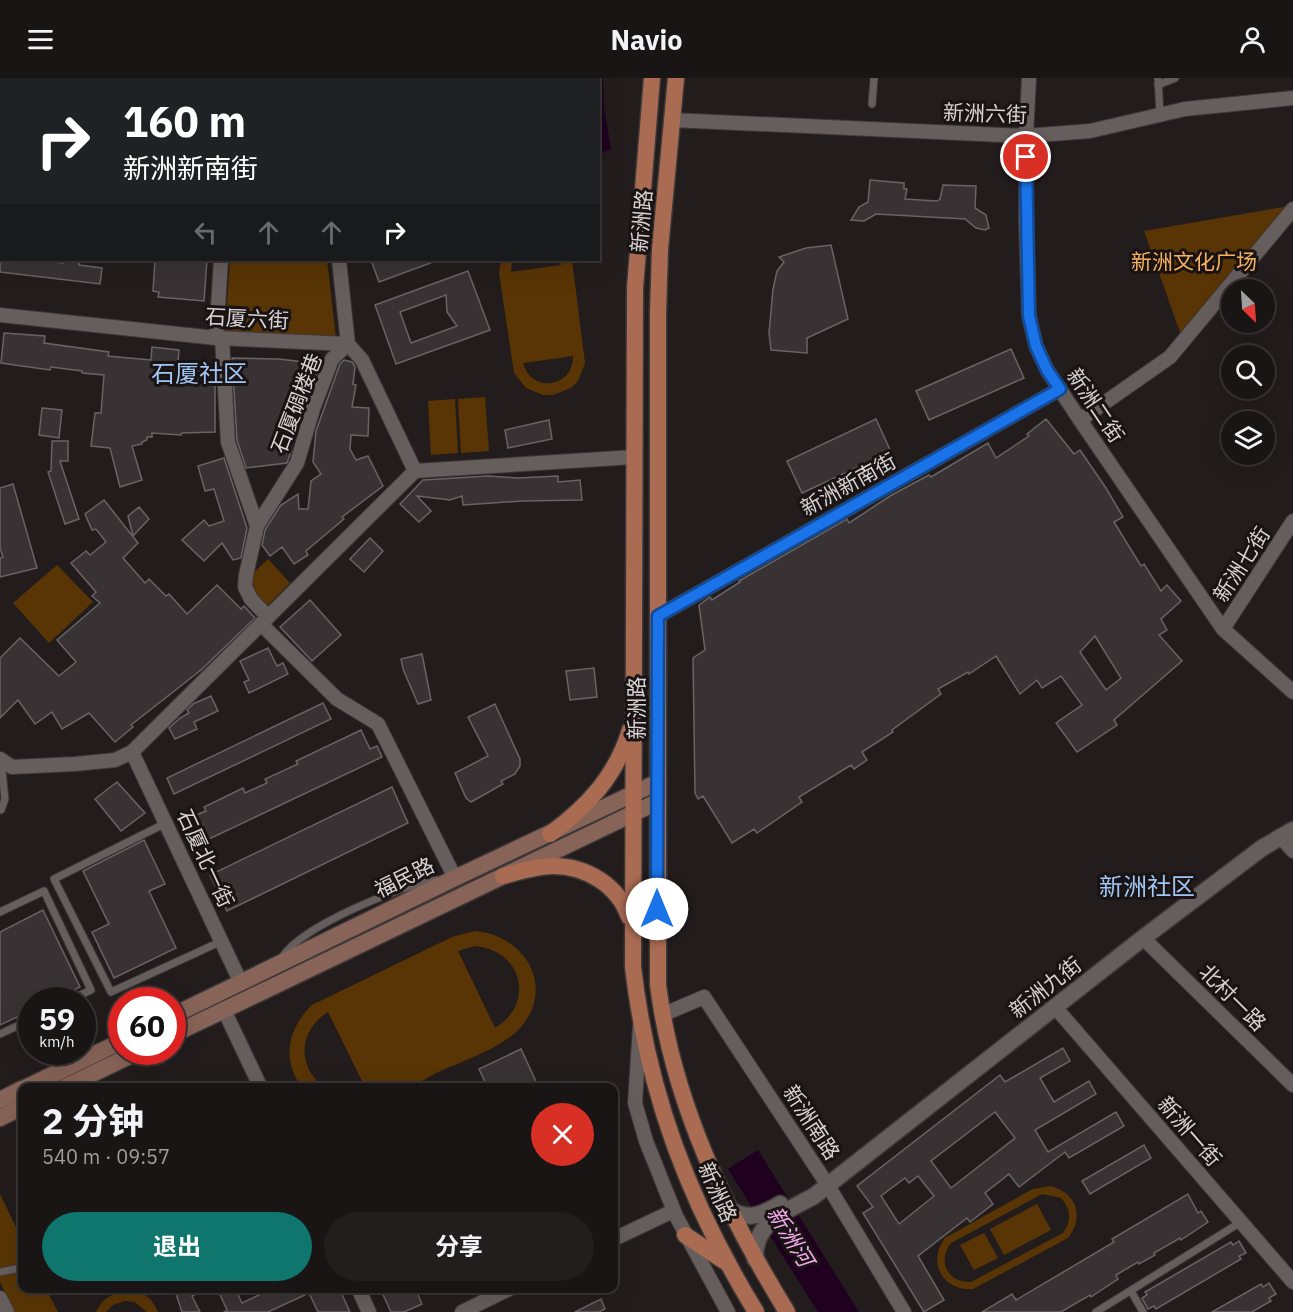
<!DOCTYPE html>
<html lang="zh">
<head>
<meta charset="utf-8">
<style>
  body { margin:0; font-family:"IBM Plex Sans","Noto Sans SC",sans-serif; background:#231e1e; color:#f1f3f6; height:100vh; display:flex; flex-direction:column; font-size:22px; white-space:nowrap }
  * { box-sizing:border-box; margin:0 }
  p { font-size:20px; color:#9f9fa0 }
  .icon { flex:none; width:33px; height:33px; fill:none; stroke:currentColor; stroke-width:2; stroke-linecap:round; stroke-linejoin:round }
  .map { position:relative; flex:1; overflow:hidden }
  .side { position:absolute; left:18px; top:1005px; width:600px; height:210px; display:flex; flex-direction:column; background:#1a1515; border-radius:12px; box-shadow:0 6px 24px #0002,0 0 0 2px #383434 }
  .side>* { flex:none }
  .banner { position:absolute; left:0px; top:0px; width:600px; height:183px; box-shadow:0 6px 24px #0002,0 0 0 2px #383434; background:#202124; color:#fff; overflow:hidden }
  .needle { width:39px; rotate:155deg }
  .controls { position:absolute; left:1221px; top:201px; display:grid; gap:12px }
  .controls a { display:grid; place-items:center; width:54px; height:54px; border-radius:50%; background:#1a1515; box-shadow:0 6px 24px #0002,0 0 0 2px #383434; font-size:30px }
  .speed { position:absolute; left:18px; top:909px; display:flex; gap:12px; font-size:30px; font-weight:700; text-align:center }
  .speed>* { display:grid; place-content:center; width:78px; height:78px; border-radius:50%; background:#1a1515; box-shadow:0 6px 24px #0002,0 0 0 2px #383434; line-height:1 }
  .speed small { font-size:15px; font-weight:400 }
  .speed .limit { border:9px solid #d22; background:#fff; color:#111 }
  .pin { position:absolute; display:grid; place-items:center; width:51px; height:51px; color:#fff; margin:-26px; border:3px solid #fff; border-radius:50%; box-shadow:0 2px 6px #0007 }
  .me { position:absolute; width:66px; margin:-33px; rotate:0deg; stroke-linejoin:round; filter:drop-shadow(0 0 4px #0008) }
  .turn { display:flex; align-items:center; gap:21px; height:126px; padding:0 24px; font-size:27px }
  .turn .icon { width:78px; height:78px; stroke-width:2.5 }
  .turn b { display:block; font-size:42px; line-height:51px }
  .lanes { display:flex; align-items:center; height:57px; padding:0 24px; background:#0003; justify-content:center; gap:30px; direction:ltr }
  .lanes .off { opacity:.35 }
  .round { display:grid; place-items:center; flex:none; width:63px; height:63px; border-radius:32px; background:#231e1e }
  .summary { display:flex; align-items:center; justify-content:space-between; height:102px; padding:0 24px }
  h1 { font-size:36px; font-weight:700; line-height:45px }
  .primary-button { display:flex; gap:12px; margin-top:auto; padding:12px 24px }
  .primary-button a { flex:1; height:69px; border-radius:36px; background:#0f766e; color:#fff; font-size:24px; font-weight:700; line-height:69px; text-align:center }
  .primary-button a+a { background:#231e1e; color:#f1f3f6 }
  header { display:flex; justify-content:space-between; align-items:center; height:78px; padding:0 24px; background:#1a1515; font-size:27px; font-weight:700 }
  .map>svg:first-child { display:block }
  .green { fill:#593505; fill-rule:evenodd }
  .water { fill:#1f001f }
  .building { fill:#393235; stroke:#6a6366; stroke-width:1.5; fill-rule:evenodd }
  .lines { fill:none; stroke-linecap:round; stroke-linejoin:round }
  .service-casing { stroke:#3d3838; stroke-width:9 }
  .minor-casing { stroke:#3d3838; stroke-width:16 }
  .tertiary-casing { stroke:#3d3838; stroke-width:19 }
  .secondary-casing { stroke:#3d3838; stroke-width:19 }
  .primary-casing { stroke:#3d3838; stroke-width:19 }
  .service { stroke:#665d5d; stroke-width:7 }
  .minor { stroke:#665d5d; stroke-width:14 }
  .tertiary { stroke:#665d5d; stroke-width:16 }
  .secondary { stroke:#886458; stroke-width:16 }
  .primary { stroke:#aa6b53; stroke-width:16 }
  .route-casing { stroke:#114b97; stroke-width:15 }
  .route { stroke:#1a73e8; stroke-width:10 }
  .labels { text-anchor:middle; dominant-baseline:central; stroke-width:6; stroke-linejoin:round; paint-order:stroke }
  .street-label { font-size:21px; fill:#d8d3d3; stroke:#1a1313 }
  .park-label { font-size:21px; fill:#f8b161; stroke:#1a1313 }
  .water-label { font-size:22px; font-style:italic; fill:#f6aaf1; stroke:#1a1313 }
  .quarter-label { font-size:24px; fill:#a0c6f6; stroke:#1a1313 }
</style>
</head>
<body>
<header><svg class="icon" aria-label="menu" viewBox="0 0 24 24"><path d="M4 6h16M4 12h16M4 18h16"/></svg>Navio<svg class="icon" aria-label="person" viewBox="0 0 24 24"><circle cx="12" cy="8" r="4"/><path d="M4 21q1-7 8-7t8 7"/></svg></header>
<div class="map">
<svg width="1293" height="1234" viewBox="0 0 1293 1234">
  <rect width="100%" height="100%" fill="#231c1c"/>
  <g class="green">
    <path d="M1289 128 1181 257 1144 153Z"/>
    <path d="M230 182H327L336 260 225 255Z"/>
    <path d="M501 182H512L511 194 561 187 560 182H572L585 285 578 303 571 310 553 317H543L526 310 514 295 499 195ZM573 278C574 310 531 316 523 285Z"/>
    <path d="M485 319 489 373 461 375 458 321Z"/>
    <path d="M455 321 458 375 431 377 428 323Z"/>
    <path d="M268 481 290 505 265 530 252 515 251 497Z"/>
    <path d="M57 487 93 524 49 565 13 525Z"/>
    <path d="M475 853C524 857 556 908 521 949 503 970 460 984 436 995 427 1000 416 1007 407 1010 394 1012 378 1010 365 1009L328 934C299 952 296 988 324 1009H302C281 982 288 950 312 927L452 859ZM475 868C522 872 536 925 495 950L458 873Z"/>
    <path d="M1050 1108C1076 1114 1085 1138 1068 1160L973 1211C942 1213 927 1184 945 1160L1033 1111ZM1042 1116 1061 1120C1071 1131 1072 1143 1063 1155L971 1204C949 1205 936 1184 951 1165Z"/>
    <path d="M0 1116 22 1162V1210L46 1211 58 1234H15L0 1204Z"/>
    <path d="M1037 1126 1051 1152 1004 1177 990 1151Z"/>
    <path d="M984 1155 998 1180 974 1192 960 1167Z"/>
    <path d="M128 1212C144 1213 152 1220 158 1234H147L135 1224 125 1223 113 1227 106 1234H96C102 1221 113 1214 128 1212Z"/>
  </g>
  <g class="water">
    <path d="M557 0H603L604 30 611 71 599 76 598 2Z"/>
    <path d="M758 1072 859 1234H818L728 1091Z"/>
  </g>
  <g class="building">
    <path d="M870 102 904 105V111H907L905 121 937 123 940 121 943 107 976 108 975 130 986 137 989 150 985 152 976 150 965 141 876 136 864 143 851 142 859 129 868 124Z"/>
    <path d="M831 167 848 241 807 260V275L771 272 769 255 773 211 777 193 784 184 779 179 806 170Z"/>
    <path d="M0 182H33L63 185 64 182H80L79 187 102 190 100 206 0 194Z"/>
    <path d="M155 182H207L204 223 158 219 159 214 153 213Z"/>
    <path d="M371 182H436V183L379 204Z"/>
    <path d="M468 193 490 252 396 286 375 227ZM446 217 447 234 457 248 411 265 400 234Z"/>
    <path d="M4 255 45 258 44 265 109 274 108 278 151 282 152 269 179 272 178 285 215 288V354L182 355 181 357 152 355V359H147V362L142 364V366L132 368 142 402 120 409 110 370 91 368 95 335H101L104 297 82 295V293L51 289 50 292 1 285Z"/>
    <path d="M1011 271 1024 300 929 342 916 313Z"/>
    <path d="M232 280 279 281 320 286 303 332H294L295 358V361L289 353 291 373 287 385 246 390 237 362Z"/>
    <path d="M344 282 352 284 355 289 353 306 356 307 352 329 369 330 368 358 351 357 350 371 356 382 368 378 383 408 342 439 344 441 306 473 308 477 294 486 282 469 270 478 262 467 265 452 281 427 298 416 299 431H308L311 403 321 396 313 384 316 353 340 286Z"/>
    <path d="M42 330 62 332 59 360 39 357Z"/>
    <path d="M876 341 891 374 802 415 787 383Z"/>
    <path d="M1046 341 1074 376 1080 372 1106 410 1123 439 1114 444 1141 488 1144 486 1161 513 1167 507 1181 523 1161 541 1167 552 1159 557 1182 583 1114 642 1117 647 1077 674 1056 645 1082 627 1061 598 1042 610 1037 602 1020 616 996 578 969 596 968 594 938 611 941 616 892 652 893 654 862 674 867 682 854 691 851 687 799 719 802 724 757 755 754 751 732 765 703 718 698 721 695 715 693 580 705 572 699 527 710 519 712 522 740 504 739 503 847 441 849 445 890 418 929 397 931 399 988 365 996 380 1029 358 1027 356ZM1095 558 1121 600 1106 612 1080 574Z"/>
    <path d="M549 342 552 361 508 370 505 352Z"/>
    <path d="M52 363H68V383H60L79 441 65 446 48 394 51 393Z"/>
    <path d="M224 380 247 450 241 480 233 482 222 465 204 483 182 462 204 442 209 448 224 443 214 411 205 413 198 388Z"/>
    <path d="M488 398 518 400 558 398V404L580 402 582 422 522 423 463 427 462 418 450 422 417 418 431 433 419 444 400 426 423 402Z"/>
    <path d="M13 406 37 490 0 499V480L3 479 0 470V410Z"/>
    <path d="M104 422 138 465 123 480 145 505 149 501 166 518 169 516 187 536 217 507 241 531 244 528 255 540 201 592 131 647 133 649 115 664 89 635 62 651 52 634 35 646 18 622 0 640V580L20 560 59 598 76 584 57 562 100 525 92 518 96 514 71 485 86 473 90 477 106 464 96 451 92 452 85 436Z"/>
    <path d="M139 429 149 441 133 458 128 438Z"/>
    <path d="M370 460 383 473 364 494 350 481Z"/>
    <path d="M310 522 341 557 312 583 280 549Z"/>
    <path d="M268 570 277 588 283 585 288 596 249 615 244 604 249 602 240 583Z"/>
    <path d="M422 576 431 622 418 626 403 591 401 581Z"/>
    <path d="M594 590 597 619 570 622 566 593Z"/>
    <path d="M211 618 218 633 194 644 197 651 175 661 169 650 180 640 189 635 187 632 193 626Z"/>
    <path d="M323 625 331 641 174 716 167 700Z"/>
    <path d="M495 626 520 681V688L515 696 501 703 503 706 471 724 466 720 455 695 488 678 468 639Z"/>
    <path d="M361 652 370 671 377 668 382 679 209 761 202 746 198 748 194 738 206 733 204 729 243 710 245 715 267 705 265 701 298 686 296 683Z"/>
    <path d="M117 704 145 735 121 753 95 721Z"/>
    <path d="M392 709 408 745 227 833 210 797Z"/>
    <path d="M144 762 165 806 149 813 176 870 114 900 92 854 109 846 83 793Z"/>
    <path d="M43 832 80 909 52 922H32V932L0 947V854Z"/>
    <path d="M1063 970 1070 983 1040 1000 1054 1024 1089 1003 1096 1016 1035 1052 1048 1074 1116 1034 1124 1048 1069 1080 1065 1074 1019 1109 1009 1096 985 1115 993 1126 970 1144 967 1140 918 1178 944 1222 924 1234 863 1135 873 1129 857 1108 1000 997 1005 1004ZM995 1034 1015 1060 951 1110 931 1083ZM918 1098 934 1118 899 1146 881 1118 905 1100 909 1105Z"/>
    <path d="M521 971 539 1010H488L479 991Z"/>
    <path d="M1144 1067 1151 1080 1090 1116 1082 1103Z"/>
    <path d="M1188 1116 1198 1135 1201 1133 1208 1144 1181 1162 1180 1160 1154 1175 1155 1177 1139 1186 1138 1184 1116 1197 1118 1201 1091 1219 1090 1217 1061 1234H982L1012 1216 1016 1222 1114 1164 1112 1161Z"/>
    <path d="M1239 1163 1246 1175 1239 1178 1241 1181 1156 1231 1154 1228 1148 1231 1142 1220 1147 1217 1145 1214 1231 1164 1233 1167Z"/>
    <path d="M1269 1205 1276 1216 1269 1220 1271 1223 1252 1234H1212L1261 1206 1263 1209Z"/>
    <path d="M174 1210H207L192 1218 200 1234H182Z"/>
    <path d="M217 1210H235L242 1225 274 1210H339L350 1234H318L309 1215 268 1234H224L227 1232Z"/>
    <path d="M380 1210H415L422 1226 404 1234H391Z"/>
    <path d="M601 1221 605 1231 599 1234H575Z"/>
  </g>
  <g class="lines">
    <g class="service-casing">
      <g id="service">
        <path d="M1158 0 1160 37"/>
        <path d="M326 2V0"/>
        <path d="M1158 7 1175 0"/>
        <path d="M872 26 874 0"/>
        <path d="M1 732 5 721 1 682"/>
        <path d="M166 745 54 801 111 914 222 863"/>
        <path d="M0 834 44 813 91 912 70 922"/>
        <path d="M283 878C303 848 401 807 437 802"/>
        <path d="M0 956 32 941"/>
        <path d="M0 1194 20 1190"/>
        <path d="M1131 1213 1143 1234"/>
        <path d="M1096 1234 1241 1144"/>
      </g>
    </g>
    <g class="minor-casing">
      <g id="minor">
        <path d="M1029 0 1026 58V143L1029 238 1036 268 1047 292 1080 342 1223 551 1293 614"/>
        <path d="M186 2V0"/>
        <path d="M672 42 1026 58 1090 53 1185 31 1293 20"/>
        <path d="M0 237 216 260 348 266 362 282 415 393"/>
        <path d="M216 260 221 182"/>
        <path d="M222 260 228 364 257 448"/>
        <path d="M1080 342 1170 279 1293 131"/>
        <path d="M658 538 1060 311"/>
        <path d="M268 539 251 521 245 509 246 497 257 448 297 385 313 331 332 281 348 266 339 182"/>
        <path d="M261 546 337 621 378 646 455 800"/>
        <path d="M1223 551 1293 443"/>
        <path d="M132 674 241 905"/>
        <path d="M0 681 12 689 75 686 115 682 132 674 415 393 634 379"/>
        <path d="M1280 758 1293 773"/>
        <path d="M1143 860 1293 1007"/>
        <path d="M1055 929 1293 1204"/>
        <path d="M224 932 261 1010"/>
        <path d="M662 937 704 919 827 1106 904 1234"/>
        <path d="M640 948 635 1025 646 1063 676 1138 728 1234"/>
        <path d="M614 1161 673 1133"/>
        <path d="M358 1210 369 1234"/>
        <path d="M0 1220 7 1234"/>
        <path d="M462 1234 511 1210"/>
      </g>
    </g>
    <g class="tertiary-casing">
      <g id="tertiary">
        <path d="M362 2 370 0"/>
        <path d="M0 50H2"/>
        <path d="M728 1130C747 1144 762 1137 780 1126"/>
        <path d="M755 1181C754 1143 786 1134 814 1118L1143 860 1262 770 1293 752"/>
      </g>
    </g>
    <g class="secondary-casing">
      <g id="secondary">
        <path d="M172 938 455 800 658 704"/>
        <path d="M172 957 657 724"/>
        <path d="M25 1010 122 963"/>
        <path d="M63 1010 138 974"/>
        <path d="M0 1022 22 1011"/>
        <path d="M0 1040 22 1029"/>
      </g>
    </g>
    <g class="primary-casing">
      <g id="primary">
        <path d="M652 0 635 210 633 889C648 1017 689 1124 756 1234"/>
        <path d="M676 0 660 171 658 235V907C673 1025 726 1134 787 1234"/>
        <path d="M550 756C588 728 616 698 630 652"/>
        <path d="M503 798C519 794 536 788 553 788 586 788 618 807 629 839"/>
        <path d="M685 1157 724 1183"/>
      </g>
    </g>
    <use href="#service" class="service"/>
    <use href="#minor" class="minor"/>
    <use href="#tertiary" class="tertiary"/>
    <use href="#secondary" class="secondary"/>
    <use href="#primary" class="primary"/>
  </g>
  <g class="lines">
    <g class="route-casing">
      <path id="route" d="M657 831 658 538 1060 311 1047 292 1036 268 1029 238 1026 79"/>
    </g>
    <use href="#route" class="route"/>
  </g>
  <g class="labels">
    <g class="street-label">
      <text transform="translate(985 35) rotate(2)">新洲六街</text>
      <text transform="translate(641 143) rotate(-85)">新洲路</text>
      <text transform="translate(247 240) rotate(3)">石厦六街</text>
      <text transform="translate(296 325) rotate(-69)">石厦碉楼巷</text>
      <text transform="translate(1096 327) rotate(56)">新洲二街</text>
      <text transform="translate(848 406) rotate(-29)">新洲新南街</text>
      <text transform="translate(1241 486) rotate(-57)">新洲七街</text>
      <text transform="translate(636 630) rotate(-90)">新洲路</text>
      <text transform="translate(206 780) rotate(65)">石厦北一街</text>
      <text transform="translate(404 799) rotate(-26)">福民路</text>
      <text transform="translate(1045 909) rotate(-38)">新洲九街</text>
      <text transform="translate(1233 919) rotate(45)">北村一路</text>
      <text transform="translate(812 1044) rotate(57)">新洲南路</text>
      <text transform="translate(1190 1053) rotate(49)">新洲一街</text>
      <text transform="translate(718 1114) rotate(66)">新洲路</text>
    </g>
    <g class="park-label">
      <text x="1194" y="183">新洲文化广场</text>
    </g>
    <g class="water-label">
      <text transform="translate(791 1158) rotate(58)">新洲河</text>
    </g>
    <g class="quarter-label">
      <text x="199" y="295">石厦社区</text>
      <text x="1147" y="808">新洲社区</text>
    </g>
  </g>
</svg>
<div class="controls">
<a><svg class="needle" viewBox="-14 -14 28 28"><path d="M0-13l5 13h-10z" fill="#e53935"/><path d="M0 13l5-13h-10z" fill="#9f9fa0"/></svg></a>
<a><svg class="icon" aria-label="search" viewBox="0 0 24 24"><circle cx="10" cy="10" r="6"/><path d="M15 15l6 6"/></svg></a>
<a><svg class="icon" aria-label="layers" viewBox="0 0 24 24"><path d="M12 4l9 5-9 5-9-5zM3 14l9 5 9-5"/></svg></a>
</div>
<div class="speed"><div>59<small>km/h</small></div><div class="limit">60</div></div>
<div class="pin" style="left:1026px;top:79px;background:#d93025"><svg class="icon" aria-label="arrive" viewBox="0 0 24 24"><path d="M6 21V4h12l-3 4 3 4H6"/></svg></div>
<svg class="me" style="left:657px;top:831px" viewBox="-20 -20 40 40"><circle r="19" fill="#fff"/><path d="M0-13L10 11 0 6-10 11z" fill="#1a73e8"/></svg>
<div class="banner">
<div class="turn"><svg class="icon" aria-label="right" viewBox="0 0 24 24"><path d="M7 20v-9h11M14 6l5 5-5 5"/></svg><div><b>160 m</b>新洲新南街</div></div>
<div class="lanes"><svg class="icon off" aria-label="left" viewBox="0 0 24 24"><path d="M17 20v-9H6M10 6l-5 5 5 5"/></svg><svg class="icon off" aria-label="ahead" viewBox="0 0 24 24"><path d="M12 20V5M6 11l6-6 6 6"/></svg><svg class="icon off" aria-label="ahead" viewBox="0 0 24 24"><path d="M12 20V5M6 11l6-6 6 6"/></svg><svg class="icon" aria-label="right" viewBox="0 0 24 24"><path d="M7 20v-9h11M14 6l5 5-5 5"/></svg></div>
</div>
<section class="side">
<div class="summary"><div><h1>2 分钟</h1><p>540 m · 09:57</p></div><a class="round" style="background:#d93025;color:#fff"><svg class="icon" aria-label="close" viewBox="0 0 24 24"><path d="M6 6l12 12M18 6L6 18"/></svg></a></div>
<div class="primary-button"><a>退出</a><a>分享</a></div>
</section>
</div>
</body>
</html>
